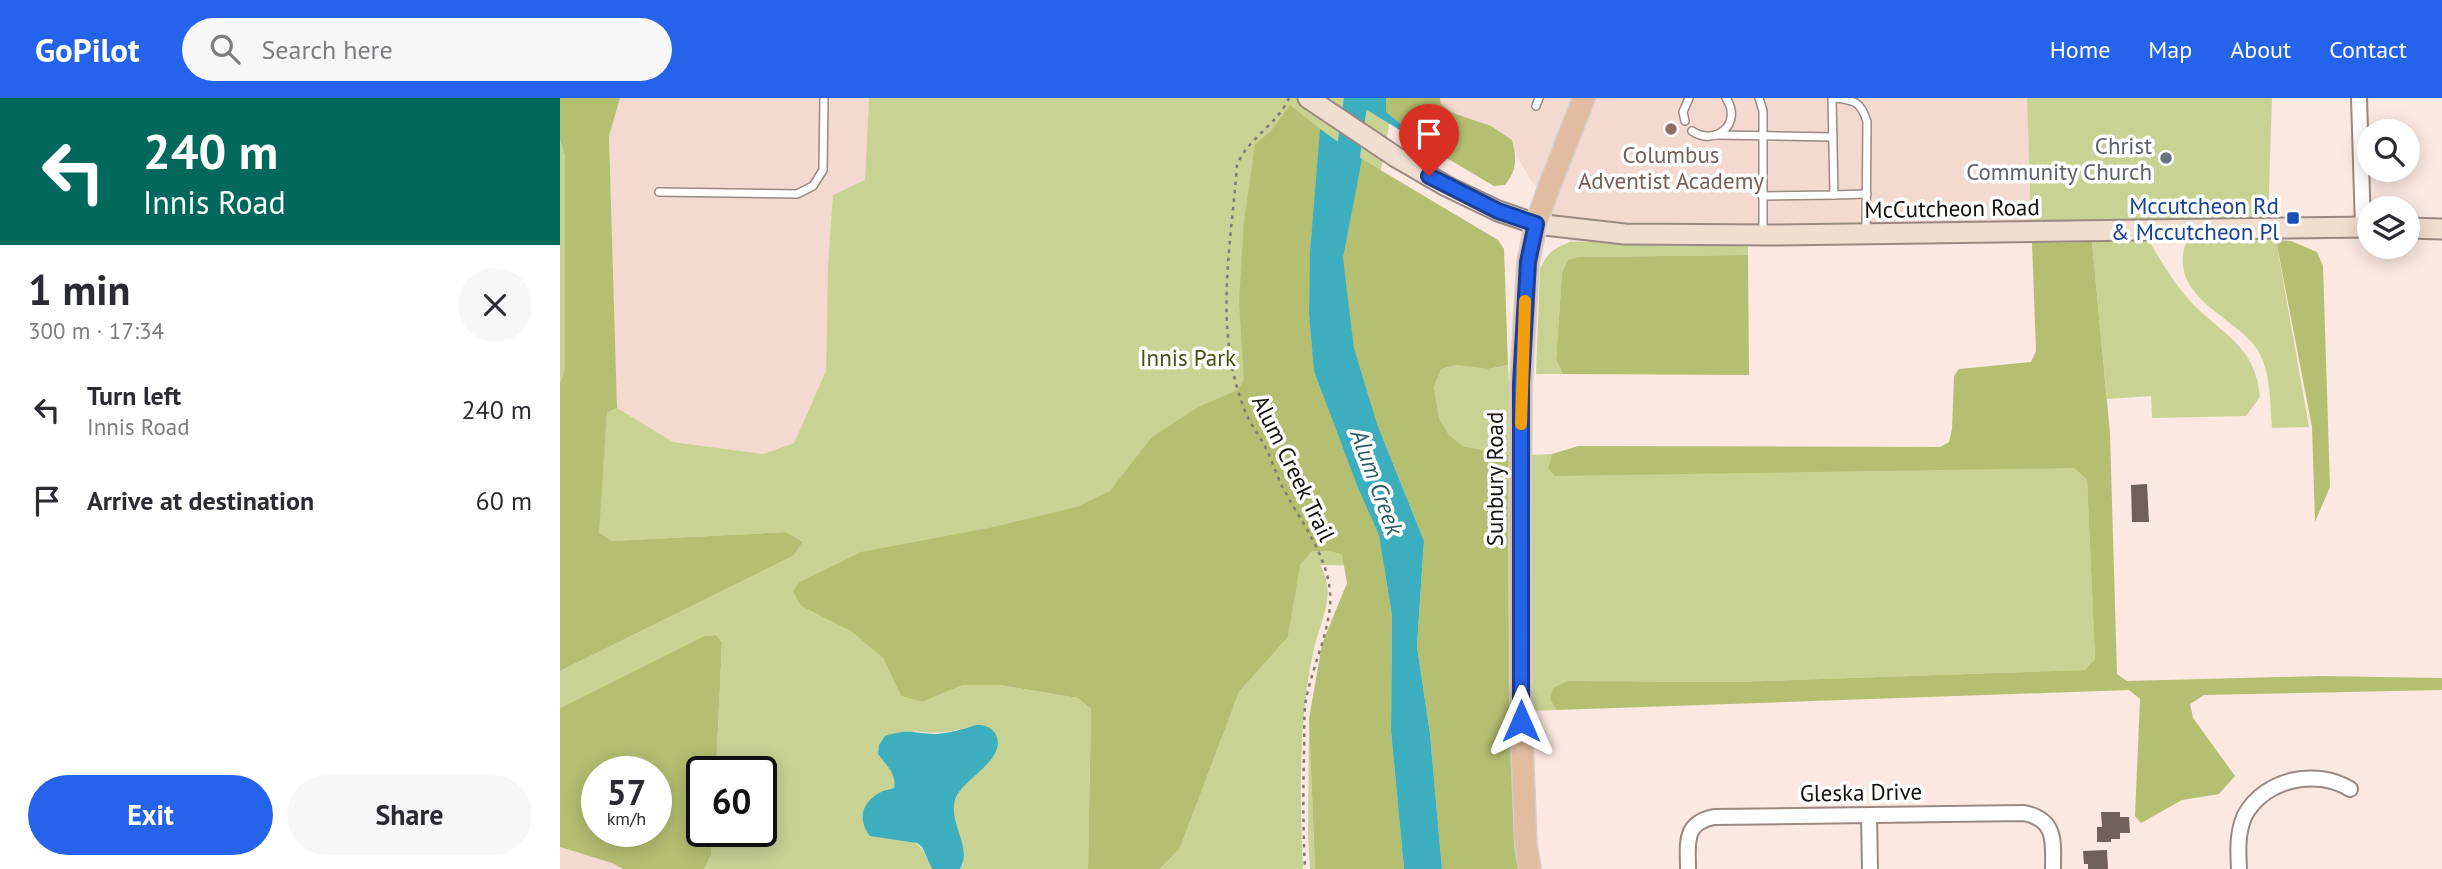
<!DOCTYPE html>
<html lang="en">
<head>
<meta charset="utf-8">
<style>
  body { margin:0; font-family:"PT Sans",sans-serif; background:#f7f7f7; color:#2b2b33; height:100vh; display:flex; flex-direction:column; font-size:26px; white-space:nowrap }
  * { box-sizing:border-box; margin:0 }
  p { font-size:23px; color:#7c7c81 }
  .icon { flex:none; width:38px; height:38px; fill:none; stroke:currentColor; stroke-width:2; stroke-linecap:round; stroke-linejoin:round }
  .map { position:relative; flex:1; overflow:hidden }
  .panel { display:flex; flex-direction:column; background:#fff; width:560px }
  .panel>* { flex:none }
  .hud { background:#00695c; color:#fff; overflow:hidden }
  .fabs { position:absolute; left:1797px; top:21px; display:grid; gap:14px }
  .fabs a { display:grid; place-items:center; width:63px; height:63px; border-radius:50%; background:#fff; box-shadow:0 4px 18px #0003; font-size:35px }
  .speed { position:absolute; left:21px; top:658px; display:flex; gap:14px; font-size:35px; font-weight:700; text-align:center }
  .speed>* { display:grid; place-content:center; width:91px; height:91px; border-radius:50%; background:#fff; box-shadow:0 4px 18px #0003; line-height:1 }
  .speed small { font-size:18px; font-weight:400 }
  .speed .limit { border:4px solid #111; border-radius:10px; background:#fff; color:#111 }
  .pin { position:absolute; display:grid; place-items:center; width:60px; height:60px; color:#fff; margin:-72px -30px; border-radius:50% 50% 50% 0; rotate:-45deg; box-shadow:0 0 7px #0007 }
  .pin .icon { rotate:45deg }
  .me { position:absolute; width:77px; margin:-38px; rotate:0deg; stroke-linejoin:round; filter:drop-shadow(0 0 5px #0008) }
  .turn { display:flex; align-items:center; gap:24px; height:147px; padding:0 28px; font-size:32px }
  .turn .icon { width:91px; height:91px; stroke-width:2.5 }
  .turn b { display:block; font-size:49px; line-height:60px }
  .round { display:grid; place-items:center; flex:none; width:74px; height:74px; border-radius:37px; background:#f7f7f7 }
  .summary { display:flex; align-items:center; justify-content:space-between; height:119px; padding:0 28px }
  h1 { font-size:42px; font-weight:700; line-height:52px }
  .action { display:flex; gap:14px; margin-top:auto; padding:14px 28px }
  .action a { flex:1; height:80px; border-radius:42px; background:#2563eb; color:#fff; font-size:28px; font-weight:700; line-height:80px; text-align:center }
  .action a+a { background:#f7f7f7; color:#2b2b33 }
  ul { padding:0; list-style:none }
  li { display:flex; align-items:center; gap:21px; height:91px; padding:0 28px }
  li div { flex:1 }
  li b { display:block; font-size:26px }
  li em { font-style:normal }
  header { display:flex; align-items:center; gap:42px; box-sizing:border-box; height:98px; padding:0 35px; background:#2563eb; color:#fff }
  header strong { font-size:33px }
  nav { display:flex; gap:38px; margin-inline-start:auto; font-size:24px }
  .search { width:490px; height:63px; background:#f7f7f7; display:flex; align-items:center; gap:18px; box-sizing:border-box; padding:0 24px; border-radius:38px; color:#7c7c81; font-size:26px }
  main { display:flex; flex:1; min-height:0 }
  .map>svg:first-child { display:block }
  .built { fill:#f3d9cf }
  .green { fill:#c8d293 }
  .forest { fill:#b4bf71; fill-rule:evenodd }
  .water { fill:#3caebe }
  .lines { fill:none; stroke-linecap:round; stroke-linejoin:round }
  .river { stroke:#3caebe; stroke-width:24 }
  .building { fill:#70605a }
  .service-casing { stroke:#9a8982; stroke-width:10 }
  .minor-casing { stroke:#9a8982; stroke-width:18 }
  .secondary-casing { stroke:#9a8982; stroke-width:23 }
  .primary-casing { stroke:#d0cfce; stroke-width:24 }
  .path { stroke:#847873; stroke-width:2.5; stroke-dasharray:3.5 5; stroke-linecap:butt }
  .service { stroke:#fff; stroke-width:7 }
  .minor { stroke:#fff; stroke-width:14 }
  .secondary { stroke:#f0ded0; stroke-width:19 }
  .primary { stroke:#e2bca1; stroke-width:21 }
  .route-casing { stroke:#184099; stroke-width:18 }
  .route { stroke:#2563eb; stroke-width:12 }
  .slow { stroke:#f59e0b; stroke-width:12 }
  .education-dot { fill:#8d6e63; stroke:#fff; stroke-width:2.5 }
  .worship-dot { fill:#6b7280; stroke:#fff; stroke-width:2.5 }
  .transit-dot { fill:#1a4fb4; stroke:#fff; stroke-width:2.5 }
  .labels { text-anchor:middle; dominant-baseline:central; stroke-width:7; stroke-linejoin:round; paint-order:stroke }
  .worship-label { font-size:23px; fill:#5b616d; stroke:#fff; text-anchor:end }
  .education-label { font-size:23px; fill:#785e54; stroke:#fff }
  .transit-label { font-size:23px; fill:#164399; stroke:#fff; text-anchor:end }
  .street-label { font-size:23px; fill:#130d0b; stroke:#fff }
  .park-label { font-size:23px; fill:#484e14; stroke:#fff }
  .water-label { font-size:24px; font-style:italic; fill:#2c5c63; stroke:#fff }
</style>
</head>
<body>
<header>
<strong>GoPilot</strong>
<div class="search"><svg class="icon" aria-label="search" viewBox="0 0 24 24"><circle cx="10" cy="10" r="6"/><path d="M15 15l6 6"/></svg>Search here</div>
<nav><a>Home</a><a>Map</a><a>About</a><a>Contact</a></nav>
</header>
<main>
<section class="panel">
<div class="hud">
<div class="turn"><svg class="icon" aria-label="left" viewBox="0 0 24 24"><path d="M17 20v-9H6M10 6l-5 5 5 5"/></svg><div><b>240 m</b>Innis Road</div></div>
</div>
<div class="summary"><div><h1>1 min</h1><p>300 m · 17:34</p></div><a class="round"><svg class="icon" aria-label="close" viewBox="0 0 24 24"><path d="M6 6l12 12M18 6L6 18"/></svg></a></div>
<ul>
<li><svg class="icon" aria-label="left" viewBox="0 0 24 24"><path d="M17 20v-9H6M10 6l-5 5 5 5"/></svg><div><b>Turn left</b><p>Innis Road</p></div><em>240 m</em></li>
<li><svg class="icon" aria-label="arrive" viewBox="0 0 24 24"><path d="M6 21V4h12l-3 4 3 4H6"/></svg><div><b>Arrive at destination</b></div><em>60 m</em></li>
</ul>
<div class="action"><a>Exit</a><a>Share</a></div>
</section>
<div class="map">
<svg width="1882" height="771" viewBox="0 0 1882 771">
  <rect width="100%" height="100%" fill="#fbe8e0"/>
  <g class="built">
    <path d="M60 0H309L305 82 268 168 266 273 234 345 203 356 113 344 57 310 49 38Z"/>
    <path d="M880 0H1467L1471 132 1188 142 1010 144 957 59 952 42 931 28 893 15 881 6Z"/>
    <path d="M0 749 52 765 63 771H0Z"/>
  </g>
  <g class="green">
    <path d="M309 0H834L808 143 834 468 760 467C778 498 759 524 753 555 738 624 740 701 743 771H600L620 750 679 594 728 539 739 467 241 508 292 534 323 560 341 598 362 604 403 587H440L518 600 531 611 528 771H400L403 767C400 752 392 727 393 712 396 682 430 673 438 643L416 627C394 633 378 637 356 633L318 656C327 667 337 676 334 690L326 691 337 741C362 743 362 750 372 771H144L151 757 152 733H201V674H156L162 544 156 537 144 538 0 610V573L233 458 243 444 226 434 52 443 38 433 47 315 57 310 113 344 203 356 234 345 266 273 268 168 273 97 305 82Z"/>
    <path d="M1467 0H1712L1708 124H1471Z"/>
    <path d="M0 42 5 58V272L0 285Z"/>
    <path d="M1188 142V157L1019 159 1002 175 996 262 1003 276H976L980 171C987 155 994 150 1010 144Z"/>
    <path d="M1716 142 1749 329 1712 330C1710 305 1711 273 1697 251 1677 221 1618 202 1623 158 1624 151 1624 148 1628 143Z"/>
    <path d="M1589 143C1603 166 1617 191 1636 209 1667 239 1696 251 1700 299L1686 318 1592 320 1591 298 1547 301 1532 144Z"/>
    <path d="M896 267 928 271 948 267 953 367 949 357 903 348 889 337 879 320 874 289 881 271Z"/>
    <path d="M992 356 988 370H1514L1527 380 1535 561 1525 572 1178 584 1008 583 990 601 996 612 968 613 969 357Z"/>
    <path d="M749 621 755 771H750L748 738Z"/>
  </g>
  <g class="forest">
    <path d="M0 0H60L49 38 57 310 47 315 39 434 52 443 226 434 243 444 233 458 0 573V285L5 271V58L0 42Z"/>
    <path d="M826 0H880L881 6 893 15 931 28 952 42C957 61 957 72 945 87L934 88 873 52 826 14Z"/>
    <path d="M730 7 760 31 750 154 749 216 754 273 798 390 819 437 832 518 831 633 844 771H755L749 621 762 546 787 485 782 456 769 453H752L740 467 728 539 679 594 620 750 600 771H528L531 611 518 600 440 587H403L362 604 341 598 323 560 292 534 241 508 233 493 240 484 301 454 429 430 517 409 550 393 591 340 638 309 678 292 684 281 679 205 684 124 695 47 711 33Z"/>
    <path d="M802 61 938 142 944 151 948 267 928 271 896 267 881 271 874 289 879 320 889 337 903 348 949 357 953 367 964 771H882L870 636 857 548 864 443 817 326 794 250 783 160Z"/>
    <path d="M1716 142 1731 143 1757 154 1763 168 1770 389 1755 424 1752 329Z"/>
    <path d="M1532 144 1550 335 1557 576 1567 583 1760 578 1882 580V592L1644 597 1630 606 1633 620 1675 678 1659 696 1622 702 1581 725 1575 718 1580 601 1569 592 996 612 990 601 993 590 1008 583 1178 584 1525 572 1535 561 1527 381 1514 370 995 378 988 370 992 356 1018 348 1380 349 1389 344 1392 331 1394 278 1399 271 1471 264 1476 253 1472 145Z"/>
    <path d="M1188 157 1189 277 1003 276 996 262 1002 175 1008 162 1019 159Z"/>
    <path d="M156 537 162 544 156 674H142V733H152L151 757 144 771H63L52 765 0 749V610L144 538ZM37 674H96V733H37Z"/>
  </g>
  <g class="water">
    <path d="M787 0H826V14L873 52Z"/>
    <path d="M760 31 802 61 783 160 794 250 817 326 864 443 857 548 870 636 882 771H844L831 633 832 518 819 437 798 390 754 273 749 216 750 154Z"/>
    <path d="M416 627C424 627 430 628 435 635 450 661 402 680 395 702 388 725 413 750 400 771H372L362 749 357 745 310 738C292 715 310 694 334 690 337 676 326 667 318 656L319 647 325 638C349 630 355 636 376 636 390 635 403 631 416 627Z"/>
  </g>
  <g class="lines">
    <path class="river" d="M784 86 796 0"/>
  </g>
  <g class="building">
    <path d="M1587 386 1589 424H1572L1571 387Z"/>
    <path d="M1541 714H1560V719H1569L1570 735H1560V741H1551V744H1537V729H1542Z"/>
    <path d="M1547 752 1548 771H1528V766H1524L1523 753Z"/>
  </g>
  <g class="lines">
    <g class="service-casing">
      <g id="service">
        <path d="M1199 0 1203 13V135"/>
        <path d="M1274 0C1294 2 1301 3 1307 24L1306 135"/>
        <path d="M976 8 979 0"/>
        <path d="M1125 23 1123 14 1129 0"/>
        <path d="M1132 33C1156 49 1183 25 1166 0"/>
        <path d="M1156 37 1273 39"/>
        <path d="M99 94 237 96 253 88 263 72 264 0"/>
        <path d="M1274 97 1307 96"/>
        <path d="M1202 98 1274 97 1272 0"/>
      </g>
    </g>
    <g class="minor-casing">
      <g id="minor">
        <path d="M1799 0 1803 129"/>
        <path d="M1309 717 1310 771"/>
        <path d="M1128 771C1128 746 1123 725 1154 719L1464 715C1497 722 1493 744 1493 771"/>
        <path d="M1679 771C1678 753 1677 734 1685 717 1705 681 1756 670 1790 691"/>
      </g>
    </g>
    <g class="secondary-casing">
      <g id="secondary">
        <path d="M748 0 836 59 886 88 938 113 976 126 1065 136 1211 137 1810 129"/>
        <path d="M1848 130 1882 131"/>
      </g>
    </g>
    <g class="primary-casing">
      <path id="primary" d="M970 771 966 748 961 623 960 420 961 286 968 165 976 126 991 84 1024 0"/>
    </g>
    <path class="path" d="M729 0C717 27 688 40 677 67 671 149 653 233 685 313 689 324 697 334 703 345 711 358 715 374 722 388 739 421 767 456 770 494 773 527 752 568 746 602 743 619 745 637 744 655 743 694 743 732 745 771"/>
    <use href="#service" class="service"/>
    <use href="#minor" class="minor"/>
    <use href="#secondary" class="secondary"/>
    <use href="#primary" class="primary"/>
  </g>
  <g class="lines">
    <g class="route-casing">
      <path id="route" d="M869 78 938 113 976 126 968 164 961 286V623"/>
    </g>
    <use href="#route" class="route"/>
    <path class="slow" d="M961 326 965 203"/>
  </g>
  <circle class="education-dot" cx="1111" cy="31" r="7"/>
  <circle class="worship-dot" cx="1606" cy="60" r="7"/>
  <rect class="transit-dot" x="1726" y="113" width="14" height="14" rx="3.5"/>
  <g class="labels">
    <g class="worship-label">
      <text x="1592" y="47">Christ<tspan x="1592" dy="26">Community Church</tspan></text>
    </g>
    <g class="education-label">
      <text x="1111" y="56">Columbus<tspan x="1111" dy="26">Adventist Academy</tspan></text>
    </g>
    <g class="transit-label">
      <text x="1719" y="107">Mccutcheon Rd<tspan x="1719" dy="26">&amp; Mccutcheon Pl</tspan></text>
    </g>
    <g class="street-label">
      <text transform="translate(1392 110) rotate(-1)">McCutcheon Road</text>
      <text transform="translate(734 370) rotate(64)">Alum Creek Trail</text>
      <text transform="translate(934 381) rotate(-90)">Sunbury Road</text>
      <text transform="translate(1301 694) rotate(-1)">Gleska Drive</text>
    </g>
    <g class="park-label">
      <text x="628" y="259">Innis Park</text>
    </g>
    <g class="water-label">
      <text transform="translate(817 384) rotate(70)">Alum Creek</text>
    </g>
  </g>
</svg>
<div class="fabs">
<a><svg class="icon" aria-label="search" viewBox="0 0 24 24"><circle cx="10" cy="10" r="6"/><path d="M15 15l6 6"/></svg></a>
<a><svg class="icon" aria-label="layers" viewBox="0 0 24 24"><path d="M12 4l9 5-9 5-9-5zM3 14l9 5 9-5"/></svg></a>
</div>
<div class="speed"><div>57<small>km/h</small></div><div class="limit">60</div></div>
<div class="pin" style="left:869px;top:78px;background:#d93025"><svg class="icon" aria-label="arrive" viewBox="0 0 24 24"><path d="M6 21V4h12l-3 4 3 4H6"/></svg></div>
<svg class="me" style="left:961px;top:623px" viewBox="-20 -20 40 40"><path d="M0-17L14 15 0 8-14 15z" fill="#2563eb" stroke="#fff" stroke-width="4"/></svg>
</div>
</main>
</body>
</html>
